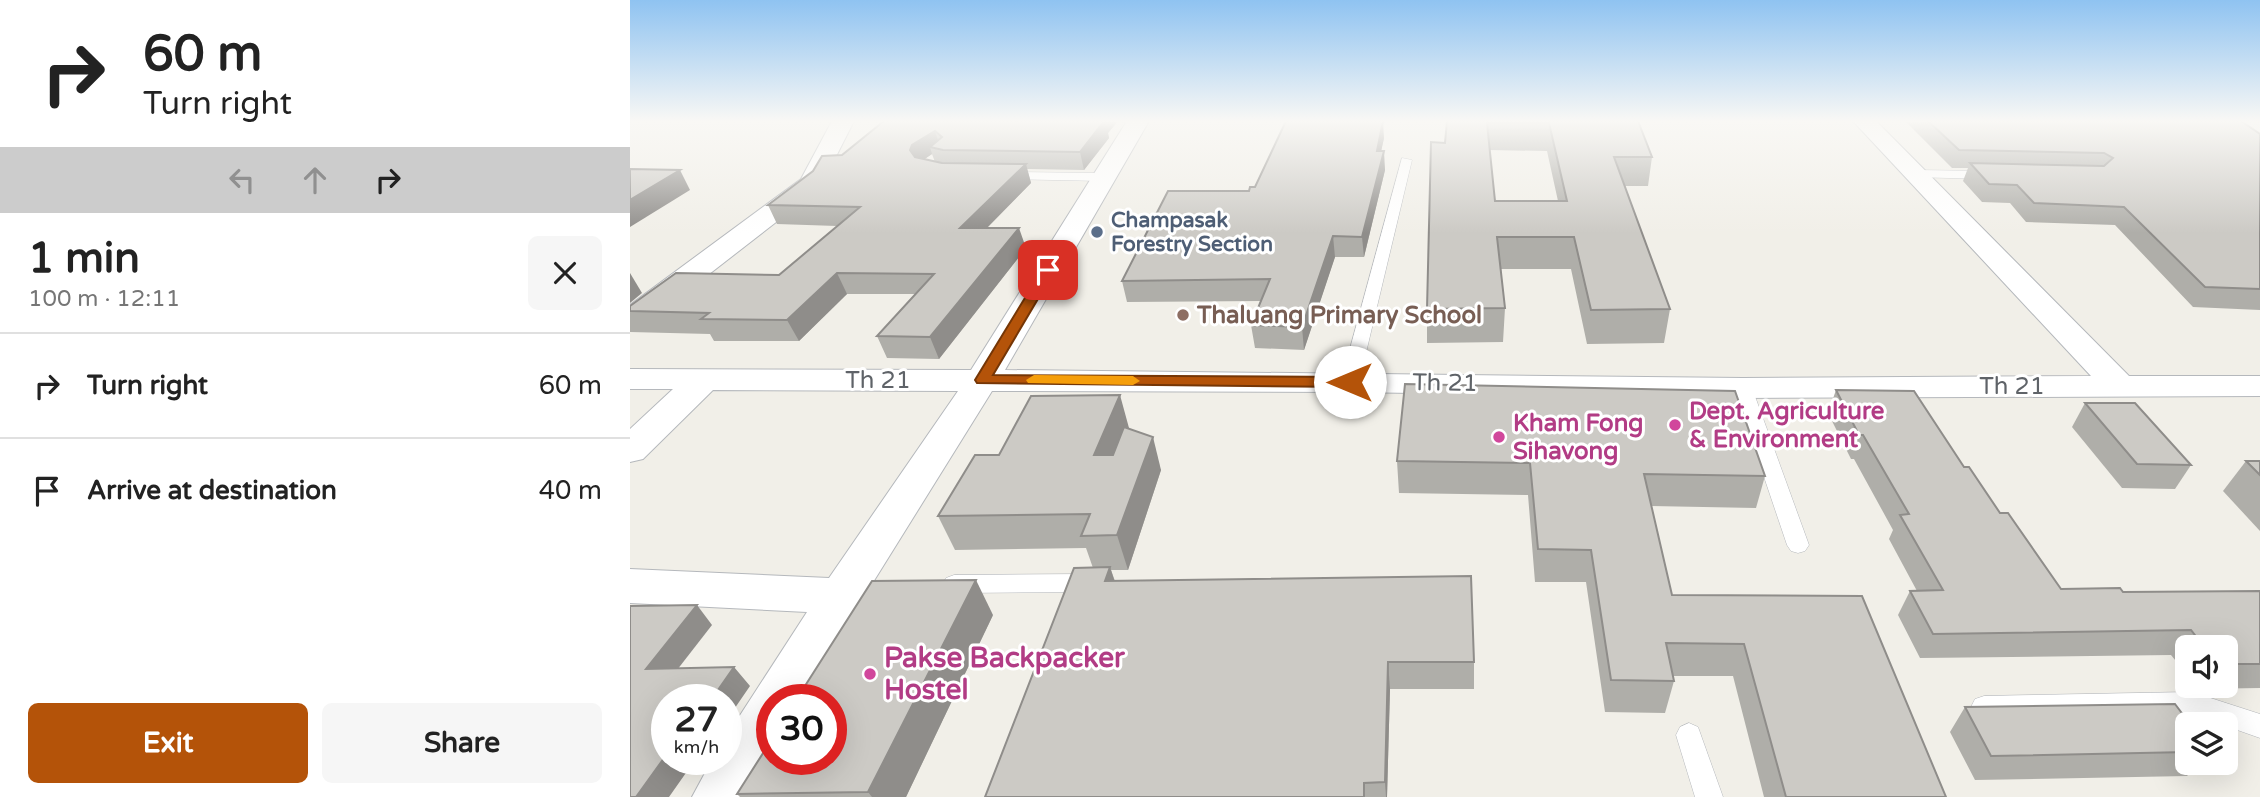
<!DOCTYPE html>
<html lang="en">
<head>
<meta charset="utf-8">
<style>
  body { margin:0; font-family:"Varela Round",sans-serif; background:#f6f6f6; color:#222; height:100vh; display:flex; flex-direction:column; font-size:26px; white-space:nowrap }
  * { box-sizing:border-box; margin:0 }
  p { font-size:23px; color:#767676 }
  .icon { flex:none; width:38px; height:38px; fill:none; stroke:currentColor; stroke-width:2; stroke-linecap:round; stroke-linejoin:round }
  .map { position:relative; flex:1; overflow:hidden }
  .panel { display:flex; flex-direction:column; background:#fff; width:630px }
  .panel>* { flex:none }
  .hud { background:#fff; color:#222; overflow:hidden }
  .fabs { position:absolute; left:1545px; top:635px; display:grid; gap:14px }
  .fabs a { display:grid; place-items:center; width:63px; height:63px; border-radius:10px; background:#fff; box-shadow:0 7px 28px #0002; font-size:35px }
  .speed { position:absolute; left:21px; top:684px; display:flex; gap:14px; font-size:35px; font-weight:700; text-align:center }
  .speed>* { display:grid; place-content:center; width:91px; height:91px; border-radius:50%; background:#fff; box-shadow:0 7px 28px #0002; line-height:1 }
  .speed small { font-size:18px; font-weight:400 }
  .speed .limit { border:10px solid #d22; background:#fff; color:#111 }
  .pin { position:absolute; display:grid; place-items:center; width:60px; height:60px; color:#fff; margin:-30px; border-radius:14px; box-shadow:0 4px 10px #0006 }
  .me { position:absolute; width:77px; margin:-38px; rotate:270deg; stroke-linejoin:round; filter:drop-shadow(0 0 5px #0008) }
  .turn { display:flex; align-items:center; gap:24px; height:147px; padding:0 28px; font-size:32px }
  .turn .icon { width:91px; height:91px; stroke-width:2.5 }
  .turn b { display:block; font-size:49px; line-height:60px }
  .lanes { display:flex; align-items:center; height:66px; padding:0 28px; background:#0003; justify-content:center; gap:35px; direction:ltr }
  .lanes .off { opacity:.35 }
  .round { display:grid; place-items:center; flex:none; width:74px; height:74px; border-radius:10px; background:#f6f6f6 }
  .overview { display:flex; align-items:center; justify-content:space-between; height:119px; padding:0 28px }
  h1 { font-size:42px; font-weight:800; line-height:52px }
  .primary-button { display:flex; gap:14px; margin-top:auto; padding:14px 28px }
  .primary-button a { flex:1; height:80px; border-radius:10px; background:#b45309; color:#fff; font-size:28px; font-weight:800; line-height:80px; text-align:center }
  .primary-button a+a { background:#f6f6f6; color:#222 }
  ul { padding:0; list-style:none }
  li { display:flex; align-items:center; gap:21px; height:105px; padding:0 28px; border-top:2px solid #e0e0e0 }
  li div { flex:1 }
  li b { display:block; font-size:26px }
  li em { font-style:normal }
  main { display:flex; flex:1; min-height:0 }
  .map>svg:first-child { display:block }
  .lines { fill:none; stroke-linecap:round; stroke-linejoin:round }
  .lane-casing { stroke:#b5b8bc; stroke-width:1 }
  .street-casing { stroke:#b5b8bc; stroke-width:2 }
  .lane { fill:#fff; fill-rule:evenodd }
  .street { fill:#fff; fill-rule:evenodd }
  .wall { fill:#afaea9; fill-rule:evenodd }
  .shaded-wall { fill:#8f8d8a }
  .building { fill:#cccac5; stroke:#8f8d8a; stroke-width:2; fill-rule:evenodd }
  .route { fill:#b45309; stroke:#753606; stroke-width:2 }
  .slow { fill:#f59e0b }
  .service-dot { fill:#5c6f8a; stroke:#fff; stroke-width:2.5 }
  .education-dot { fill:#8d6e63; stroke:#fff; stroke-width:2.5 }
  .hotel-dot { fill:#d1479c; stroke:#fff; stroke-width:2.5 }
  .labels { text-anchor:middle; dominant-baseline:central; stroke-width:6; stroke-linejoin:round; paint-order:stroke }
  .far-service-label { font-size:21px; font-weight:bold; fill:#4e5e75; stroke:#fff; text-anchor:start }
  .education-label { font-size:24px; font-weight:bold; fill:#785e54; stroke:#fff; text-anchor:start }
  .street-label { font-size:24px; fill:#5f6368; stroke:#fff }
  .hotel-label { font-size:24px; font-weight:bold; fill:#b23c85; stroke:#fff; text-anchor:start }
  .near-hotel-label { font-size:28px; font-weight:bold; fill:#b23c85; stroke:#fff; text-anchor:start }
</style>
</head>
<body>
<main>
<section class="panel">
<div class="hud">
<div class="turn"><svg class="icon" aria-label="right" viewBox="0 0 24 24"><path d="M7 20v-9h11M14 6l5 5-5 5"/></svg><div><b>60 m</b>Turn right</div></div>
<div class="lanes"><svg class="icon off" aria-label="left" viewBox="0 0 24 24"><path d="M17 20v-9H6M10 6l-5 5 5 5"/></svg><svg class="icon off" aria-label="ahead" viewBox="0 0 24 24"><path d="M12 20V5M6 11l6-6 6 6"/></svg><svg class="icon" aria-label="right" viewBox="0 0 24 24"><path d="M7 20v-9h11M14 6l5 5-5 5"/></svg></div>
</div>
<div class="overview"><div><h1>1 min</h1><p>100 m · 12:11</p></div><a class="round"><svg class="icon" aria-label="close" viewBox="0 0 24 24"><path d="M6 6l12 12M18 6L6 18"/></svg></a></div>
<ul>
<li><svg class="icon" aria-label="right" viewBox="0 0 24 24"><path d="M7 20v-9h11M14 6l5 5-5 5"/></svg><div><b>Turn right</b></div><em>60 m</em></li>
<li><svg class="icon" aria-label="arrive" viewBox="0 0 24 24"><path d="M6 21V4h12l-3 4 3 4H6"/></svg><div><b>Arrive at destination</b></div><em>40 m</em></li>
</ul>
<div class="primary-button"><a>Exit</a><a>Share</a></div>
</section>
<div class="map">
<svg width="1630" height="797" viewBox="0 0 1630 797">
  <rect width="100%" height="100%" fill="#f1efe8"/>
  <g class="lines">
    <g class="lane-casing">
      <g id="lane">
        <path d="M772 158 782 160 729 382 720 387 711 382Z"/>
        <path d="M1285 170 1358 171 1364 175 1358 179 1281 177 1279 174Z"/>
        <path d="M378 172 473 173 479 177 473 181 374 179V173Z"/>
        <path d="M1113 383 1122 388 1179 545 1175 551 1168 553 1161 551 1157 545 1104 388Z"/>
        <path d="M461 574 469 577 472 583 469 589 461 592 324 593 316 590 313 584 316 578 324 575Z"/>
        <path d="M1562 692 1630 714V738L1562 714 1354 718 1345 715 1341 707 1345 699 1354 696Z"/>
        <path d="M1059 723 1068 727 1093 797H1065L1046 735 1050 727Z"/>
      </g>
    </g>
    <g class="street-casing">
      <g id="street">
        <path d="M202 121H224L190 188 11 327 0 329V305L171 179Z"/>
        <path d="M497 121H519L375 370 1113 378 1461 376 1223 121H1246L1499 376H1630V396L1113 398 720 392 362 391 227 608 174 700H142V757L119 797H62L82 760H96V737L177 612 0 603V569L199 578 328 391 83 390 13 459 0 462V429L43 389H0V369L341 370Z"/>
      </g>
    </g>
    <use href="#lane" class="lane"/>
    <use href="#street" class="street"/>
  </g>
  <g class="wall">
    <path d="M254 121H488L478 133 479 138 454 170 397 169 401 183 357 228 396 248 309 359 257 358 247 336 285 294H217L169 341H84L80 334 0 332V306L149 275 207 226 147 224 138 205 212 155ZM302 154 305 162 294 159Z"/>
    <path d="M817 121H1008L1022 157 1018 186H994L1040 309 1034 343 957 344 941 269H871L875 308 873 342 797 343V309ZM860 150 917 151 928 201H865Z"/>
    <path d="M1275 121H1611L1630 134V310L1563 307 1485 225 1396 222 1380 203 1352 202 1333 181 1338 168H1322Z"/>
    <path d="M754 138 751 151 755 170 734 257H705L674 350 625 348 621 325 631 301 497 302 492 281 619 191 625 187Z"/>
    <path d="M775 384 1135 476 1126 508 1021 506 1042 595 1232 596 1316 797H1134L1103 676H1043L1044 681 1035 713 975 712 956 582H905L898 495 769 493 767 461Z"/>
    <path d="M1206 390 1334 467 1431 589 1493 592 1630 591V688L1567 689 1565 686H1596V648H1558V676L1541 655 1290 658 1268 615 1280 591H1287L1259 539 1263 530 1224 459H1221L1198 413Z"/>
    <path d="M1455 403 1561 465 1545 489 1492 488 1442 427Z"/>
    <path d="M499 428 531 470 498 570H481L485 581 844 662V689H760L757 797H355L463 568 456 548 325 550 308 516 369 455Z"/>
    <path d="M1616 461H1630V531L1593 491Z"/>
    <path d="M363 615 276 797H110L107 794Z"/>
    <path d="M1335 707 1558 724V763H1569L1557 776 1345 780 1320 732Z"/>
  </g>
  <g class="shaded-wall">
    <path d="M470 121H488L478 133 479 138 454 170 450 152Z"/>
    <path d="M753 121 754 138 747 170V151Z"/>
    <path d="M305 131 311 149 300 147 302 154 289 163 280 150 282 145Z"/>
    <path d="M754 151 755 170 734 257 732 237Z"/>
    <path d="M396 164 401 183 337 248 330 228Z"/>
    <path d="M50 170 60 190 0 227V200Z"/>
    <path d="M389 228 396 248 309 359 300 337Z"/>
    <path d="M703 236 705 257 674 350 672 327Z"/>
    <path d="M0 273 12 293 0 303Z"/>
    <path d="M207 273 217 294 169 341 157 320Z"/>
    <path d="M490 395 499 428 475 489 464 455Z"/>
    <path d="M523 437 531 470 498 570 487 535Z"/>
    <path d="M480 567 489 595 475 581Z"/>
    <path d="M346 580 363 615 276 797H242L238 792Z"/>
    <path d="M67 605 82 625 33 688 16 669Z"/>
    <path d="M758 662 760 689 757 797H756L755 782Z"/>
    <path d="M104 667 120 686 96 721V700H81Z"/>
    <path d="M37 754V760H65L39 797H6Z"/>
  </g>
  <g class="building">
    <path d="M254 121H474L450 152 313 150 300 147 312 137 305 131 282 145 280 150 285 157 312 163 396 164 330 228H389L300 337 247 336 304 274 207 273 157 320 71 319 79 313 0 311V306L46 273 149 275 230 207 138 205 183 171 192 156 212 155Z"/>
    <path d="M656 121H753L747 151H754L732 237 703 236 672 327 621 325 640 279 492 281 538 191H619L620 187H625Z"/>
    <path d="M817 121H1008L1022 157H984L1040 309 961 310 944 237H867L875 308 797 309 801 142 815 143ZM857 123H919L937 201H865Z"/>
    <path d="M1298 121H1611L1630 134V289L1575 287 1494 207 1404 203 1387 185 1359 184 1340 163 1474 166 1483 158 1474 153 1329 150Z"/>
    <path d="M0 169 50 170 0 200Z"/>
    <path d="M775 384 1105 391 1135 476 1014 474 1042 595 1232 596 1316 797H1156L1114 644 1036 643 1044 681 981 680 961 550 908 549 900 463 767 461Z"/>
    <path d="M1206 390 1284 391 1334 467H1339L1370 513H1378L1431 589 1490 588 1493 592 1630 591V664H1596V648H1575L1561 630 1303 634 1280 591 1313 590 1270 515 1279 514 1233 435H1229Z"/>
    <path d="M490 395 464 455H483L494 427 523 437 487 535 451 536 460 514 308 516 345 455H369L401 396Z"/>
    <path d="M1455 403H1505L1561 465 1507 464Z"/>
    <path d="M1616 461H1630V475Z"/>
    <path d="M480 567 475 581 841 576 844 662H758L755 782 734 783V797H355L444 568Z"/>
    <path d="M346 580 238 792 107 794 142 739V760H201V700H166L242 581Z"/>
    <path d="M67 605 16 669 104 667 81 700H37V754L6 797H0V606Z"/>
    <path d="M1545 704 1560 724H1558V752L1361 756 1335 707Z"/>
  </g>
  <linearGradient id="sky" x2="0" y2="1"><stop stop-color="#8fc3f1"/><stop offset="0.52" stop-color="#f9f8f5"/><stop offset="1" stop-color="#f9f8f5" stop-opacity="0"/></linearGradient>
  <rect width="1630" height="233" fill="url(#sky)"/>
  <path class="route" d="M418 266 425 270 363 375 720 377 727 382 720 387 347 383 345 380 412 270Z"/>
  <path class="slow" d="M404 375 503 376 510 381 503 385 398 383 396 380Z"/>
  <circle class="service-dot" cx="467" cy="232" r="7"/>
  <circle class="education-dot" cx="553" cy="315" r="7"/>
  <g class="hotel-dot">
    <circle cx="1045" cy="425" r="7"/>
    <circle cx="869" cy="437" r="7"/>
    <circle cx="240" cy="674" r="7"/>
  </g>
  <g class="labels">
    <g class="far-service-label">
      <text x="481" y="220">Champasak<tspan x="481" dy="24">Forestry Section</tspan></text>
    </g>
    <g class="education-label">
      <text x="567" y="315">Thaluang Primary School</text>
    </g>
    <g class="street-label">
      <text x="248" y="380">Th 21</text>
      <text transform="translate(815 383) rotate(1)">Th 21</text>
      <text x="1382" y="386">Th 21</text>
    </g>
    <g class="hotel-label">
      <text x="1059" y="411">Dept. Agriculture<tspan x="1059" dy="28">&amp; Environment</tspan></text>
      <text x="883" y="423">Kham Fong<tspan x="883" dy="28">Sihavong</tspan></text>
    </g>
    <g class="near-hotel-label">
      <text x="254" y="658">Pakse Backpacker<tspan x="254" dy="32">Hostel</tspan></text>
    </g>
  </g>
</svg>
<div class="fabs">
<a><svg class="icon" aria-label="sound" viewBox="0 0 24 24"><path d="M4 9h4l5-4v14l-5-4H4zM17 9q2 3 0 6"/></svg></a>
<a><svg class="icon" aria-label="layers" viewBox="0 0 24 24"><path d="M12 4l9 5-9 5-9-5zM3 14l9 5 9-5"/></svg></a>
</div>
<div class="speed"><div>27<small>km/h</small></div><div class="limit">30</div></div>
<div class="pin" style="left:418px;top:270px;background:#d93025"><svg class="icon" aria-label="arrive" viewBox="0 0 24 24"><path d="M6 21V4h12l-3 4 3 4H6"/></svg></div>
<svg class="me" style="left:720px;top:382px" viewBox="-20 -20 40 40"><circle r="19" fill="#fff"/><path d="M0-13L10 11 0 6-10 11z" fill="#b45309"/></svg>
</div>
</main>
</body>
</html>
